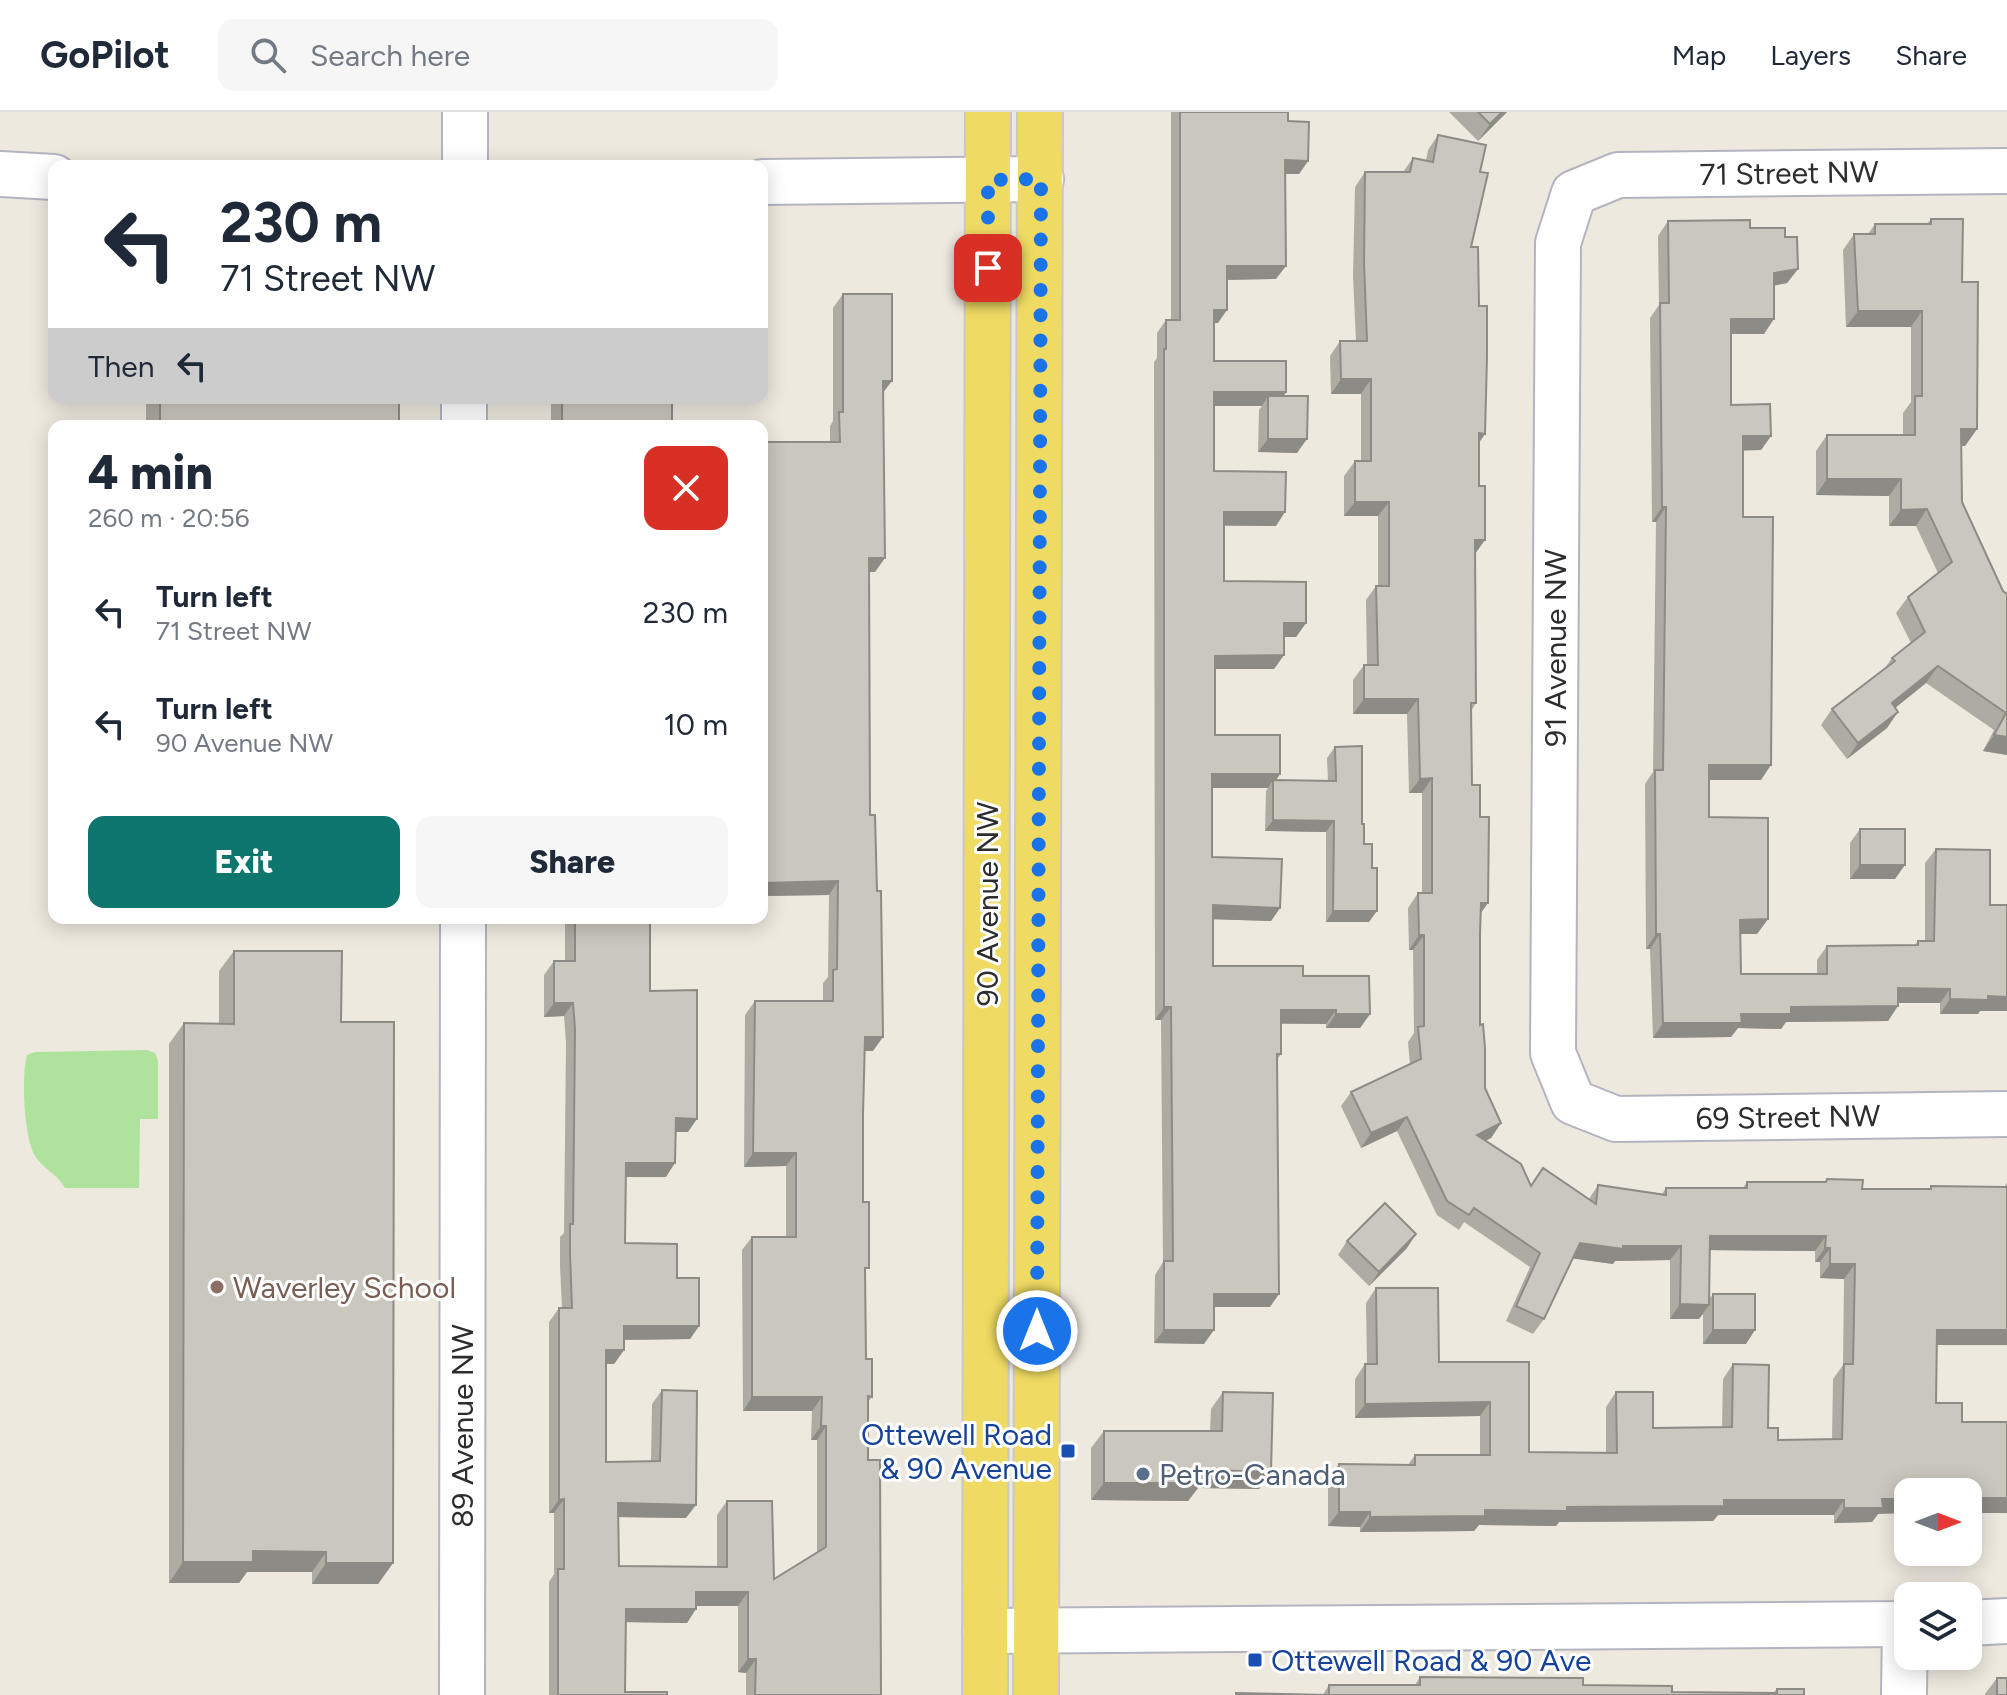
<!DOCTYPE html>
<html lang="en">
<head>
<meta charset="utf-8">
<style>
  body { margin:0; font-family:Figtree,sans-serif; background:#f6f6f7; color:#1f2937; height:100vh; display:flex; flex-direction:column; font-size:30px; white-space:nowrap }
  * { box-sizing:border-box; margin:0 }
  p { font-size:26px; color:#747a83 }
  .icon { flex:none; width:44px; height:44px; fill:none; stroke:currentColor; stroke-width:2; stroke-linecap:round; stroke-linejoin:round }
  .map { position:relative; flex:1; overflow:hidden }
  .drawer { position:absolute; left:48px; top:308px; width:720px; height:504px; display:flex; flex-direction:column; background:#fff; border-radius:16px; box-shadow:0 4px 20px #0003 }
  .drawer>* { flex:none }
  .top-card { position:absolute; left:48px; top:48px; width:720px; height:244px; border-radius:16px; box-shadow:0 4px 20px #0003; background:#fff; color:#1f2937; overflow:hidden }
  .needle { width:52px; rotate:90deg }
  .controls { position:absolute; left:1894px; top:1366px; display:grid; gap:16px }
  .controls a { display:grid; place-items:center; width:88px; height:88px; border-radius:16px; background:#fff; box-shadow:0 4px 20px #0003; font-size:40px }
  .pin { position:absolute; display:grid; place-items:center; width:68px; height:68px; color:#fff; margin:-34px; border-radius:16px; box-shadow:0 4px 12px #0006 }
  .me { position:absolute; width:88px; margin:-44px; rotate:0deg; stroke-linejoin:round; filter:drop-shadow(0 0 6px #0008) }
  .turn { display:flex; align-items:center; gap:28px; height:168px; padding:0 40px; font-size:36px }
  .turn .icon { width:104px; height:104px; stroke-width:2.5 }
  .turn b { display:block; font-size:56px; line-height:68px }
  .then { display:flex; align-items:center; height:76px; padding:0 40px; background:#0003; gap:16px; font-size:30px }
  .round { display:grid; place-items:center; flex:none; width:84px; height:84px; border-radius:16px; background:#f6f6f7 }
  .summary { display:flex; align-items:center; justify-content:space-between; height:136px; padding:0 40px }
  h1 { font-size:48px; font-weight:800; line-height:60px }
  .button { display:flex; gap:16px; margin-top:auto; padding:16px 40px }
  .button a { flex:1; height:92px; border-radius:16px; background:#0f766e; color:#fff; font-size:32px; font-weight:800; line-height:92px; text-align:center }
  .button a+a { background:#f6f6f7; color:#1f2937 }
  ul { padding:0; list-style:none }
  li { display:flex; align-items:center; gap:24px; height:112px; padding:0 40px }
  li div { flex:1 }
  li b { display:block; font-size:30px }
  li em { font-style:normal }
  header { display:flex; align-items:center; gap:48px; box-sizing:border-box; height:112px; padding:0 40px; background:#fff; border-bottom:2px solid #e0e1e3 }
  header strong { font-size:38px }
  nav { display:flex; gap:44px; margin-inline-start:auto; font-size:28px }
  .search { width:560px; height:72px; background:#f6f6f7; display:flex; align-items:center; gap:20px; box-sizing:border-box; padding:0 28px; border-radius:16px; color:#747a83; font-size:30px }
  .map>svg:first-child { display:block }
  .green { fill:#afe39d }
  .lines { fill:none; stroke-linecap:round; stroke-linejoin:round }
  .minor-casing { stroke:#b3b4c0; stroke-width:48 }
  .major-casing { stroke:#c8c8c8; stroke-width:48 }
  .minor { stroke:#fff; stroke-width:44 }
  .major { stroke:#efdb63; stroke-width:44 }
  .wall { fill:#aeaba3 }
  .shaded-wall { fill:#8d8b85 }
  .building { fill:#cac7be; stroke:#8d8b85; stroke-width:2 }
  .route { stroke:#1a73e8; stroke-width:14; stroke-dasharray:0 25.2 }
  .education-dot { fill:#8d6e63; stroke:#fff; stroke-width:3 }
  .transit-dot { fill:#1a4fb4; stroke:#fff; stroke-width:3 }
  .service-dot { fill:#5c6f8a; stroke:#fff; stroke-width:3 }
  .labels { text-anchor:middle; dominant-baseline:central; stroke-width:6; stroke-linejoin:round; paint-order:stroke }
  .street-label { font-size:30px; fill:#2d2d2d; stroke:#fff }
  .education-label { font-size:30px; fill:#785e54; stroke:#fff; text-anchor:start }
  .transit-label { font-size:30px; fill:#164399; stroke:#fff; text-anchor:end }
  .service-label { font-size:30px; fill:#4e5e75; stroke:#fff; text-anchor:start }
</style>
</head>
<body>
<header>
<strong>GoPilot</strong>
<div class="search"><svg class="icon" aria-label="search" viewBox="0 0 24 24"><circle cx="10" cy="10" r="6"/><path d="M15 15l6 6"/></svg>Search here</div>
<nav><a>Map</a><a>Layers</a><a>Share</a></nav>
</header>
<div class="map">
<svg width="2007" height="1583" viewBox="0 0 2007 1583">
  <rect width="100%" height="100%" fill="#eee9df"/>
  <path class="green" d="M147 938 155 941 158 949V1007H140L139 1076H65C58 1062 43 1057 35 1044 24 1026 21 964 27 943L35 940Z"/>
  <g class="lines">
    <g class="minor-casing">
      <g id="minor">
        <path d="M465 0V54"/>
        <path d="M2007 59 1618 63 1574 81 1558 131 1553 941 1573 990 1616 1007 2007 1002"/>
        <path d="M0 62 54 65"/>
        <path d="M762 70 1041 67"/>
        <path d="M464 314V286"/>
        <path d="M1968 1511 2007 1509"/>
        <path d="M985 1519 1908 1512"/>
        <path d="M462 1583 463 806"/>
        <path d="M1904 1583 1905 1513"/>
      </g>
    </g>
    <g class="major-casing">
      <g id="major">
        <path d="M985 1583 988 0"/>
        <path d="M1036 1583 1040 0"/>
      </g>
    </g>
    <use href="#minor" class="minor"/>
    <use href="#major" class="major"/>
  </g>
  <g class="wall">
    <path d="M1171 0H1288V9L1308 49 1299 62H1285L1276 167 1227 168 1218 211H1214V249L1286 280 1284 284 1297 341 1258 340 1259 298 1262 294H1214V359L1276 414H1224V469L1306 511 1296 525H1284V543L1274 557H1215V623L1280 662 1276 668 1328 669 1327 646 1335 635 1362 712 1364 732 1369 810H1326V720L1265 719 1266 679 1268 676H1212V745L1280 796 1271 809 1213 807V854L1303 864 1370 902 1360 916H1326V912H1281V942L1277 948 1270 1195H1214L1204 1232 1154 1231 1155 1163 1163 1150 1161 908H1155L1154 250 1157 246V221L1166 208H1171Z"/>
    <path d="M1449 0H1507L1478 29Z"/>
    <path d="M1438 23 1480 60 1471 135 1479 194 1485 322 1479 331 1475 442 1476 591 1471 599 1472 673 1481 802 1480 913 1485 976 1501 1011 1491 1026 1485 1029 1531 1073 1589 1087 1598 1073 1662 1082 1666 1076H1743L1747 1070H1824L1827 1067 1862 1077H1929L1931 1074 2004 1075 2007 1071V1233H1937L1936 1291 1962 1310 2007 1401H1968V1380L1878 1402 1872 1410 1834 1411V1403H1718L1713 1409 1559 1410 1556 1414 1479 1413 1474 1419 1360 1420V1415L1328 1414V1366L1339 1352 1408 1353 1415 1343H1480V1304L1355 1306V1267L1365 1252H1367L1366 1191 1376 1176 1439 1250H1529V1340L1606 1341V1295L1616 1280 1653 1316 1722 1315 1723 1267 1733 1252 1768 1316 1778 1328H1832L1833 1267 1843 1253 1844 1167 1820 1166V1150H1815V1139L1710 1138 1709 1187 1713 1182 1746 1232H1703V1202L1699 1207H1670V1148L1615 1149 1613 1152 1572 1146 1544 1207 1533 1222 1506 1209 1530 1155 1464 1110 1459 1118 1437 1103 1397 1019 1361 1036 1341 994 1351 980 1410 953 1408 930 1414 921 1413 838H1409L1408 796 1418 781H1422V681H1409L1407 602H1353V568L1364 553H1367L1366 488 1376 474H1378V404H1344V364L1355 349H1361V282H1331L1330 244 1340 229H1356L1353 164 1355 75 1365 60H1403L1413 46 1426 49 1428 38Z"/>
    <path d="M1931 107 1962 170 1977 317 1965 334H1961L1962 390 2003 479 2007 643 1983 639 1994 618 1926 571 1895 596 1887 616 1847 647 1821 613 1832 597 1885 556 1892 546 1911 531 1896 501 1908 485 1938 461 1916 414H1889V384L1816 383V339L1827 323H1903V301L1911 290V215H1846L1843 138 1854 122H1868L1875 112H1927Z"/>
    <path d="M1668 109 1750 116 1785 125 1798 157 1787 171 1774 174 1764 222H1731V293L1771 324 1761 338H1743V405L1761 668H1709V705L1768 807 1757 822H1741V862H1817V848L1827 834 1915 833 1918 829H1925V751L1936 737 1990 793H2007V899H1980L1978 902H1940V891H1898L1888 909 1786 910 1781 917 1738 916 1731 925 1653 926 1650 837H1646L1645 672 1653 660 1656 410H1652L1650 206 1659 193 1658 124Z"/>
    <path d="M843 182 883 282 875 460H869L870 703 873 939H865L863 1003V1090L866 1247 872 1285 868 1290V1348L881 1583H746V1561L738 1560V1494H696L687 1511 626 1510 625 1580 667 1583H549V1470L554 1462V1401H549V1210L559 1196H562L560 1154V1125L564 1121 566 931 564 904 544 905V863L554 849H565V806H650V879L688 1020H676L666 1065H626L625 1131 677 1166 699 1214 690 1227 624 1228V1238L614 1252H606V1350H651L652 1292 662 1278 686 1406 619 1405V1454L717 1455V1403L727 1389 774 1467 817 1440V1328H811L812 1299H743L742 1138 752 1125H786V1054L744 1055 745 903 755 889H823V871L828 865 829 783 762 784V334L764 330H830V314L833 309V196Z"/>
    <rect x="146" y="286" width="253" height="28"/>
    <path d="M551 286H672L670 314H551Z"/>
    <path d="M1860 717 1895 767H1850V731Z"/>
    <path d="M234 839 341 910 393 1451 378 1472H312V1460H247L239 1471H169V932L184 911H219V859Z"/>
    <path d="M1347 1129 1407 1136 1369 1174 1338 1143Z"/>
    <path d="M1223 1280 1271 1360 1259 1377 1198 1376 1188 1389 1091 1388V1336L1104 1319H1210L1211 1297Z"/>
    <path d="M1420 1565 1583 1573 1672 1580 1773 1581 1777 1577 1804 1583H1235L1236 1581 1323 1583 1329 1573H1415Z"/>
    <path d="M1997 1566 2007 1583H1985V1582Z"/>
  </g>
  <g class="shaded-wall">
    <path d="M1502 0H1507L1478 29 1490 12Z"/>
    <path d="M1285 48 1308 49 1299 62H1275Z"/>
    <path d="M1227 154H1286L1276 167 1218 168Z"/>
    <path d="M1798 157 1787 171 1764 175 1774 161Z"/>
    <path d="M1214 198H1227L1218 211H1204Z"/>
    <path d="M1858 199H1922L1911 215H1846Z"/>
    <path d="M1731 207H1774L1764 222H1721Z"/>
    <path d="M1341 267H1371L1361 282H1331Z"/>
    <path d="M883 269H892L882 282Z"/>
    <path d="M1214 280H1286L1277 294 1268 284 1262 294H1205Z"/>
    <path d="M1961 317H1977L1965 334H1950Z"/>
    <path d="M1479 321 1485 322 1475 336Z"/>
    <path d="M1743 324H1771L1761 338 1732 339Z"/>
    <path d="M1268 327H1307L1297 341 1258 340Z"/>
    <path d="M1827 367H1901L1889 384 1816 383Z"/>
    <path d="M1355 390H1389L1378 404H1344Z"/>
    <path d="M1662 395H1666L1656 410H1652Z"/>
    <path d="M1927 397 1916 414H1889L1901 398Z"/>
    <path d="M1224 400H1285L1276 414 1214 413Z"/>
    <path d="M1475 428H1485L1475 442Z"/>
    <path d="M869 446H885L875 460H859Z"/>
    <path d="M1284 511H1306L1296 525H1274Z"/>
    <path d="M1284 543 1274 557H1205L1215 544Z"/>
    <path d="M1938 554 1926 571 1880 608 1892 591Z"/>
    <path d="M1364 587H1418L1407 602H1353Z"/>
    <path d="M1898 600 1887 616 1847 647 1858 631Z"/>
    <path d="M1994 623 2007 625V643L1983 639Z"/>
    <path d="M1709 653H1771L1761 668H1699Z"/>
    <path d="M1212 662H1280L1273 672V668L1268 676H1203Z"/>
    <path d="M1432 666 1422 681H1409L1420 667Z"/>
    <path d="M1273 708 1334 709 1326 720 1265 719Z"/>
    <path d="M1860 753H1905L1895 767H1850Z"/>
    <path d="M838 769 829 783 762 784V771Z"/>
    <path d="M1481 791H1488L1478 805Z"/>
    <path d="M1213 793 1280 796 1271 809 1204 807Z"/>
    <path d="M1333 799H1377L1369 810H1326Z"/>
    <path d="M1768 807 1757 822H1730L1740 808Z"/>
    <path d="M1656 822H1660L1650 837H1646Z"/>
    <path d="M1419 823H1424L1413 838H1409Z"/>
    <path d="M1898 876 1950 877 1940 891H1888Z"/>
    <path d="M1988 884 2007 885V899H1980L1978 902H1940L1950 887Z"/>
    <path d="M554 891H573L564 904 544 905Z"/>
    <path d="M1898 894 1888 909 1786 910 1781 917 1738 916 1731 925 1653 926 1663 911 1791 895Z"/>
    <path d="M1164 895H1171L1161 908H1155Z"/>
    <path d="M1281 898H1336L1326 912 1271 911Z"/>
    <path d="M1336 902H1370L1360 916H1326Z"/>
    <path d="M865 925H883L873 939H855Z"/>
    <path d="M1407 1005 1397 1019 1361 1036 1371 1021Z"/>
    <path d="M676 1006 697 1007 688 1020H666Z"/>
    <path d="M1501 1011 1491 1026 1466 1038 1477 1023Z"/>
    <path d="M753 1041H796L786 1054 744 1055Z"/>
    <path d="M626 1051H675L666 1065H616Z"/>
    <path d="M1416 1122 1407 1136 1369 1174 1379 1160Z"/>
    <path d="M1710 1124H1826L1815 1139 1700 1138Z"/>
    <path d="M1580 1131 1623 1134H1681L1670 1148 1615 1149 1613 1152 1569 1146Z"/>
    <path d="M1825 1136H1830L1820 1150H1815Z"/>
    <path d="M1830 1152H1855L1844 1167 1820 1166Z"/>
    <path d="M1214 1182H1279L1270 1195H1205Z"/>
    <path d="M1680 1192 1709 1193 1699 1207H1670Z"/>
    <path d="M624 1214H699L690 1227 614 1228Z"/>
    <path d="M1164 1218H1214L1204 1232 1154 1231Z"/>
    <path d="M1713 1218H1755L1746 1232H1703Z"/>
    <path d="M1937 1218H2007V1233H1927Z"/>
    <path d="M606 1238H624L614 1252H597Z"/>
    <path d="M752 1285H822L812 1299H743Z"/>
    <path d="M1490 1290 1480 1304 1355 1306 1365 1292Z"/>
    <path d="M821 1314H826L817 1328H811Z"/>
    <path d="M1211 1358 1271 1360 1259 1377 1198 1376 1188 1389 1091 1388 1104 1371Z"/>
    <rect x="1968" y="1386" width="39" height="15"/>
    <path d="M564 1387 554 1401H549L559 1388Z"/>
    <path d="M1882 1387H1908V1401L1878 1402 1872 1410 1834 1411 1844 1396Z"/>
    <path d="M1724 1388H1844L1834 1403H1718L1713 1409 1559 1410 1556 1414 1479 1413 1474 1419 1360 1420 1370 1405 1485 1398Z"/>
    <path d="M618 1391 696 1393 686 1406 609 1405Z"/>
    <path d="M1339 1400H1370L1360 1415 1328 1414Z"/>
    <path d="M253 1439 326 1440 312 1460H247L239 1471H169L183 1450Z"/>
    <path d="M326 1451H393L378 1472H312Z"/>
    <path d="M696 1480H748L738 1494H687Z"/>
    <path d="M626 1497H696L687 1511 616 1510Z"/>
    <path d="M748 1547H756L746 1561 738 1560Z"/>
  </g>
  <g class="building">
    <path d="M1180 0H1288V9L1309 10 1308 49 1285 48 1286 154H1227V198H1214V249H1286V280H1214V359L1286 360 1285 400H1224V469L1306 470V511H1284V543L1215 544V623H1280V662H1212V745L1282 747 1280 796 1213 793V854H1303V864H1369L1370 902H1336V898H1281V942H1277L1279 1182H1214V1218H1164V1149H1173L1171 895H1164V237H1166V208H1180Z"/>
    <path d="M1478 0H1502L1490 12Z"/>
    <path d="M1438 23 1486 33 1480 60 1488 61 1471 135H1478L1479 194H1487V245L1485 322 1479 321V374H1485V428H1475L1476 591H1471L1472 673H1480V705H1489L1488 791H1481L1480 822V913L1483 912 1485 936V976L1501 1011 1477 1023 1521 1052 1531 1074 1543 1056 1596 1092 1598 1073 1666 1083V1076H1747V1070H1826L1827 1067 1863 1068 1862 1077H1931V1074L2007 1075V1218H1937L1936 1291H1962V1310H2007V1386H1968V1380H1908V1387H1882L1883 1396H1844V1388H1724V1394L1567 1395V1399L1485 1398V1404L1370 1405V1400H1339V1352L1415 1353V1343H1490V1290L1365 1292V1252H1377L1376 1176H1438L1439 1250H1529V1340L1617 1341 1616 1280H1653V1316L1732 1315 1733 1252 1769 1253 1768 1316H1778V1328L1842 1327 1844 1252H1853L1855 1152H1830V1136H1825L1826 1124H1710L1709 1193 1680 1192 1681 1134H1623V1137L1580 1131 1544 1207 1516 1194 1540 1141 1474 1096 1469 1103 1447 1089 1407 1005 1371 1021 1351 980 1421 947 1418 915 1424 914V823H1419L1418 781H1432V666L1420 667 1418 587H1364V553H1378L1376 474H1389V390H1355V349H1371V267H1341L1340 229H1367L1364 150 1365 60H1410L1413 46 1433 50Z"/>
    <path d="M1931 107H1963L1962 170H1978L1977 317H1961L1962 390 2003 479 2007 482V625L1994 623 2006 601 1938 554 1892 591 1898 600 1858 631 1832 597 1895 549 1892 546 1925 520 1908 485 1952 450 1927 397 1901 398V367H1827V323H1915V284H1922V199H1858L1854 122H1875V112H1931Z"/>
    <path d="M1750 108V116H1785V125H1797L1798 157 1774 161V207H1731V293L1770 292 1771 324H1743V405H1773L1771 653H1709V705L1768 706V807L1740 808 1741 862H1827V834L1918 833V829H1934L1936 737 1990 738V793H2007V885L1988 884V888L1950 887V877L1898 876V894L1791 895V902H1741L1742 911H1663L1660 822H1656L1655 658H1663L1666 395H1662L1660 191H1669L1668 109Z"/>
    <path d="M843 182H892V269H883L885 446H869L870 703H875L877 779H881L883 925H865L863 1003V1090H869V1156H865L866 1247H872V1285L868 1284V1348H880L881 1583H755L756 1547H748V1480H696V1497H626L625 1580H667V1583H558V1457H564V1387L559 1388V1196H572L570 1141V1112H573L575 917 573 891H554V849H575V806H650V879L697 878V1007L676 1006 675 1051H626L625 1131 677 1132V1166H699V1214H624V1238H606V1350L660 1349 662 1278 697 1279 696 1393 618 1391 619 1454 727 1455V1389H772L774 1467 826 1435V1314H821L822 1285H752V1125H796V1041H753L755 889H833V858L837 857 838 769 762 771V354H764V330H840L839 300H843Z"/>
    <path d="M1268 284H1308L1307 327H1268Z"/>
    <rect x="160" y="286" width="239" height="28"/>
    <path d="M562 286H672V311H669V314H562Z"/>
    <path d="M1362 634V712H1364V732H1372V756H1377V799H1333L1334 709 1273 708V668L1336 669 1335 635Z"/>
    <rect x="1860" y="717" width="45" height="36"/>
    <path d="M234 839H342L341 910H394L393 1451H326V1440L253 1439V1450H183L184 911 234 912Z"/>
    <path d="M1385 1091 1416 1122 1379 1160 1347 1129Z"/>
    <rect x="1713" y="1182" width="42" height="36"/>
    <path d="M1223 1280 1273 1281 1271 1360 1211 1358 1200 1371H1104V1319H1222Z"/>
    <path d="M1420 1565 1583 1566V1573L1672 1574V1580L1777 1581V1577H1804V1583H1236V1581L1329 1583V1573H1420Z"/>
    <rect x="1997" y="1566" width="10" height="17"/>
  </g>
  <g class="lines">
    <path class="route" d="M988 156V68L1041 67 1037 1219"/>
  </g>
  <circle class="education-dot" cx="217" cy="1175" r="8"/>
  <g class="transit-dot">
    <rect x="1060" y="1331" width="16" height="16" rx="4"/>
    <rect x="1247" y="1540" width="16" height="16" rx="4"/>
  </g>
  <circle class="service-dot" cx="1143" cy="1362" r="8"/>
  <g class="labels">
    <g class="street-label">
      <text transform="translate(1789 61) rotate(-1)">71 Street NW</text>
      <text transform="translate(1555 536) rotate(-90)">91 Avenue NW</text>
      <text transform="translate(987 792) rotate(-90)">90 Avenue NW</text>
      <text transform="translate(1788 1005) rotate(-1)">69 Street NW</text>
      <text transform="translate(462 1314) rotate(-90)">89 Avenue NW</text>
    </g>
    <g class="education-label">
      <text x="233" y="1175">Waverley School</text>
    </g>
    <g class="transit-label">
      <text x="1052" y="1322">Ottewell Road<tspan x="1052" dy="34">&amp; 90 Avenue</tspan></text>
      <text x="1271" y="1548" text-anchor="start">Ottewell Road &amp; 90 Ave</text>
    </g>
    <g class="service-label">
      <text x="1159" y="1362">Petro-Canada</text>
    </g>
  </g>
</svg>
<div class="controls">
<a><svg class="needle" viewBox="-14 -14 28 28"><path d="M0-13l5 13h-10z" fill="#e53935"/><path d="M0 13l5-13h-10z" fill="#747a83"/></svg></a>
<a><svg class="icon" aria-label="layers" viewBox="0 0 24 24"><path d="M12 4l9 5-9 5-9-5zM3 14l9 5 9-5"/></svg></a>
</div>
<div class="pin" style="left:988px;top:156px;background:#d93025"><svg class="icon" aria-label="arrive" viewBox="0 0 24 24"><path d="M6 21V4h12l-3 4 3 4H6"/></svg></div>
<svg class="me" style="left:1037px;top:1219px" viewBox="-20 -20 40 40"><circle r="17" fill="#1a73e8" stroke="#fff" stroke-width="3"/><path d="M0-11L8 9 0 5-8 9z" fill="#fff"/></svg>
<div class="top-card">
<div class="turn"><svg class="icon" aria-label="left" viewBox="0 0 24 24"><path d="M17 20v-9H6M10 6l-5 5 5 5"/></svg><div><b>230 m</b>71 Street NW</div></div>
<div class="then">Then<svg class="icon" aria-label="left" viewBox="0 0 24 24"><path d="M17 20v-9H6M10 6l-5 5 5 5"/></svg></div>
</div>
<section class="drawer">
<div class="summary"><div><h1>4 min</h1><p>260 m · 20:56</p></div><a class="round" style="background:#d93025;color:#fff"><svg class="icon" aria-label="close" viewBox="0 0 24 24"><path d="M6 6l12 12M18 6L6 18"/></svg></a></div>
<ul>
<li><svg class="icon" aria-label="left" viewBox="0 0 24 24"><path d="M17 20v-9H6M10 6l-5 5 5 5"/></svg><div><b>Turn left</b><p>71 Street NW</p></div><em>230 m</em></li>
<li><svg class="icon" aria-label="left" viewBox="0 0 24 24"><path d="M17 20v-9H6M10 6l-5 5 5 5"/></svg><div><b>Turn left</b><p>90 Avenue NW</p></div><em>10 m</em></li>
</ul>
<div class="button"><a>Exit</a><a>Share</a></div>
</section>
</div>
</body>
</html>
